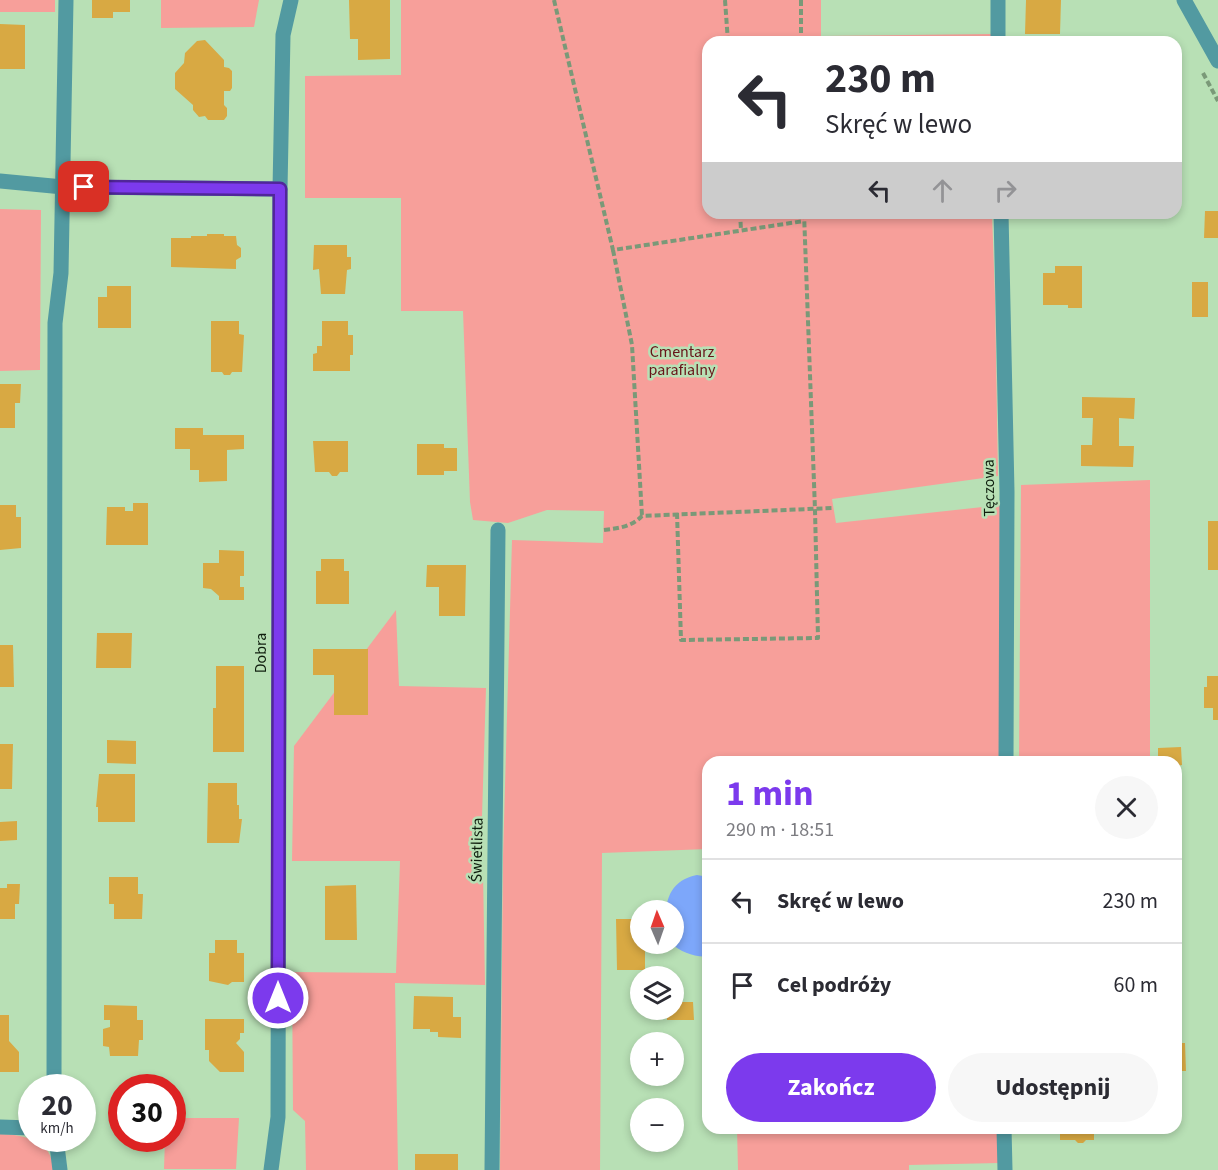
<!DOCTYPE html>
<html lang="pl">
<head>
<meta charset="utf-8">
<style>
  body { margin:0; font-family:"Source Sans 3",sans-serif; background:#f7f7f7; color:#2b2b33; height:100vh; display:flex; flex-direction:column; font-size:22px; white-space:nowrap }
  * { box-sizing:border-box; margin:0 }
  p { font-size:20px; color:#7c7c81 }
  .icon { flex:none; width:33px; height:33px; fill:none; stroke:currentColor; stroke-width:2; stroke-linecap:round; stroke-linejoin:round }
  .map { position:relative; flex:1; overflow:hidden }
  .side { position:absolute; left:702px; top:756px; width:480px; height:378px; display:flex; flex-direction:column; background:#fff; border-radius:18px; box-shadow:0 3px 9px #0003 }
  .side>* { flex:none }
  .top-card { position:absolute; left:702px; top:36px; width:480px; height:183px; border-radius:18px; box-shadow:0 3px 9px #0003; background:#fff; color:#2b2b33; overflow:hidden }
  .needle { width:39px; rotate:358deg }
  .fabs { position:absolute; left:630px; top:900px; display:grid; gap:12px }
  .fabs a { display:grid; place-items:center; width:54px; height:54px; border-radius:50%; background:#fff; box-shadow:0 3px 9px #0003; font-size:30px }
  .speed { position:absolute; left:18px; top:1074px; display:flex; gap:12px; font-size:30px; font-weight:700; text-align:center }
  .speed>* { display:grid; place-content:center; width:78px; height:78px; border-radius:50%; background:#fff; box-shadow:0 3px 9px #0003; line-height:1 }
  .speed small { font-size:15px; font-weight:400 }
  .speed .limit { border:9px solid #d22; background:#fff; color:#111 }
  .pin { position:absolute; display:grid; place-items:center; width:51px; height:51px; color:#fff; margin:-26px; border-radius:12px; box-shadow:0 3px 9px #0006 }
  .me { position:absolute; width:66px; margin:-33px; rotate:0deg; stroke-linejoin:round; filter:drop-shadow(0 0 4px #0008) }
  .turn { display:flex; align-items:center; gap:21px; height:126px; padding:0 24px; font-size:27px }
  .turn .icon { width:78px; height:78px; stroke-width:2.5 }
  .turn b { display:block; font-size:42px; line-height:51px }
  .lanes { display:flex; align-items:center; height:57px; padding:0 24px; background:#0003; justify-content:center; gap:30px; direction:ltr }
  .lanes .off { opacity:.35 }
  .round { display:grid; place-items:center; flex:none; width:63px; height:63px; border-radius:32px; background:#f7f7f7 }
  .summary { display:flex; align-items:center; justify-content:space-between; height:102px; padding:0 24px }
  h1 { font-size:36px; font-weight:700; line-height:45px; color:#7c3aed }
  .primary-button { display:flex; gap:12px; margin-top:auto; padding:12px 24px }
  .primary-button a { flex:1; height:69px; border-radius:36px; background:#7c3aed; color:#fff; font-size:24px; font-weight:700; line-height:69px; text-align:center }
  .primary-button a+a { background:#f7f7f7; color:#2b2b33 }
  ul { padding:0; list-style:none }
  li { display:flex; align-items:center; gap:18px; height:84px; padding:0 24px; border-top:2px solid #e1e1e2 }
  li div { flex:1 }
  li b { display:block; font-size:22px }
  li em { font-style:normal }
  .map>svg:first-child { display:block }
  .green { fill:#f79f9a }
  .water { fill:#7da7fa }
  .building { fill:#d8a943 }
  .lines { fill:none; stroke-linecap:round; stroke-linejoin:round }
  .path { stroke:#7a9978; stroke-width:4; stroke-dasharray:6 3; stroke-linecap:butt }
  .minor { stroke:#529aa1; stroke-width:15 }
  .route-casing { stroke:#51269a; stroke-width:15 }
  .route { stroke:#7c3aed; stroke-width:10 }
  .labels { text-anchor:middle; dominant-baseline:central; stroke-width:5; stroke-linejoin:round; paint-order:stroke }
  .park-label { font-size:16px; fill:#661318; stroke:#b8e0b5 }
  .street-label { font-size:16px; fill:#0f1e0e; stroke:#b8e0b5 }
</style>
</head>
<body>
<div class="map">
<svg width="1218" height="1170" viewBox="0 0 1218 1170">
  <rect width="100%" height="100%" fill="#b8e0b5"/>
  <g class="green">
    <rect x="0" y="0" width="55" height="12"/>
    <path d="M161 0H259L254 27 161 28Z"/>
    <path d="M401 0H821V36L992 34 991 42H708V213H992L995 298 998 476 832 499 836 523 1001 505 1000 762H708V849L602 853 600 1170H500L503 857 512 540 603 543 604 511 547 510 508 523 473 520 470 502 463 311H401V198H305V76L401 75Z"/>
    <path d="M0 209 41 210 40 370 0 371Z"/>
    <path d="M1150 480V762H1019L1021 485Z"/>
    <path d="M396 610 399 686 486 688 482 817 485 985 395 983 398 1170H306L305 1121 293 1110 292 972 396 973 400 861H292L294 746Z"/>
    <path d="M173 1118H239L236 1169H164L165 1139 172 1138Z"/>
    <path d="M737 1128H999V1163L909 1165V1170H738Z"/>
    <path d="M0 1134C24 1135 53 1140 53 1170H0Z"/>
  </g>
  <path class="water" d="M697 875 708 877V956C697 958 680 952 672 944L674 910H666C668 890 678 879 697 875Z"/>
  <g class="building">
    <path d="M92 0H130V12H113V18H92Z"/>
    <path d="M349 0H390V59L358 60V39H350Z"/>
    <path d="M1026 0H1061L1060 34H1025Z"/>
    <path d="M0 24 25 25V69H0Z"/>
    <path d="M205 40 224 60V67L229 68 232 71V88L230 91H224V105L227 108V116L224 120H208L205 116 199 117 193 110V105L175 89V73L184 63 185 53 197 41Z"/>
    <path d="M1205 211H1218V238H1204Z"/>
    <path d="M207 234H224V236H236L237 245 241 248V257L236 260V269L171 267V238H191V236H207Z"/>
    <path d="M314 245H347V257H351V269L347 270 345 294H321L319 269 313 270Z"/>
    <path d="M1055 266H1082V308H1068V305H1043V273H1055Z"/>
    <rect x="1192" y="282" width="16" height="35"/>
    <path d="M107 286H131V328H98V297H107Z"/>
    <path d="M211 321H239V334L244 335 242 372H232L230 375H224L222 372H211Z"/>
    <path d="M322 321H348V335H353V355H350V371H313V354L317 353V346H322Z"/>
    <path d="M0 384H21L20 403H15V428H0Z"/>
    <path d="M1082 397 1135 398 1134 419 1119 418V446H1134L1133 467 1081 466V445H1092L1093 418H1082Z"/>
    <path d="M175 428H203V435H244V449L227 450V481L199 482V470H190V449H175Z"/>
    <path d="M313 441H348V472H340L337 476H332L329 472H315Z"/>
    <path d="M417 444H444V448H457V471H444V475H417Z"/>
    <path d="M133 503H148V545H106L107 507H125V511H133Z"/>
    <path d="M0 505H16V517H21V548L0 550Z"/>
    <rect x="1208" y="521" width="10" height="49"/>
    <path d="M219 550 244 551V576H240V587H244V600H219V596L211 589 203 588V563H219Z"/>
    <path d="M321 559H344V571H349V604H316V571H321Z"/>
    <path d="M427 565H466L465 616H439V587H426Z"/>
    <path d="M97 633H132L131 668H96Z"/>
    <path d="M0 645H13L14 687H0Z"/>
    <path d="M313 649H368V715H334V675H313Z"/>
    <path d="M216 666H244V752H213V708H216Z"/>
    <path d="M1207 676H1218V720H1213V708H1204V687H1207Z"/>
    <path d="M107 740 136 741V764L107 763Z"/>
    <path d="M0 744H13L12 789H0Z"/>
    <path d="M1181 747 1182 765 1176 766V762H1158V748Z"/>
    <path d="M99 774H135V822H98V807H96Z"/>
    <path d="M208 783H237V805H239V819H242L239 843H207Z"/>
    <path d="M17 821V840L0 841V822Z"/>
    <path d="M109 877H138V894H143L142 919H114V904H109Z"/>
    <path d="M7 884H20L19 904H15V919H0V888H7Z"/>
    <path d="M356 885 357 940H325V886Z"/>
    <path d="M616 919H640V944H652V952L645 951V970H617Z"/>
    <path d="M215 940H237V953H244V982H232L228 985 209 981V953H215Z"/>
    <path d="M414 996 453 997V1017H461V1038L438 1037V1032H430V1029H413Z"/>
    <path d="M674 1002H693L694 1020H667V1010H674Z"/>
    <path d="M104 1005 137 1006V1020H143V1040H139L138 1056H110L109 1047 103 1046V1029L110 1027V1020H104Z"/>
    <path d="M0 1015H9V1041L19 1052V1072H0Z"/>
    <path d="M205 1019H244V1033H240V1039L236 1043 244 1052V1072H220L209 1061V1050H205Z"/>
    <path d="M1176 1043H1185L1186 1071H1176Z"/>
    <path d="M1060 1128H1094V1140H1086L1083 1143H1078L1075 1140H1060Z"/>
    <path d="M133 1138H156L155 1151 133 1150Z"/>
    <rect x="415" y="1154" width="43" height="16"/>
  </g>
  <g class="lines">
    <g class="path">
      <path d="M554 0 613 250 804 221"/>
      <path d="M725 0 728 42"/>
      <path d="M801 0V42"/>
      <path d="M1203 73 1218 101"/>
      <path d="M740 213 741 230"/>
      <path d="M613 250 632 345 642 516"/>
      <path d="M677 513 681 640 818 638 815 510 804 213"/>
      <path d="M604 530C619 528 631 527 642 516L833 508"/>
    </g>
    <g class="minor">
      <path d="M1184 0 1218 61"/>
      <path d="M998 42V0"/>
      <path d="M0 181 63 187 280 189"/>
      <path d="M1001 213 1007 492 1006 762"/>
      <path d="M54 1088 55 323 61 273 66 0"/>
      <path d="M0 1127 32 1128"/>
      <path d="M1004 1128 1005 1170"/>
      <path d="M56 1138 60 1170"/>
      <path d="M271 1170 278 1117 280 189 283 35 291 0"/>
      <path d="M492 1170 498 530"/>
    </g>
  </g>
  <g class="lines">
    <g class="route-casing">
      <path id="route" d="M84 187 280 189 278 998"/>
    </g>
    <use href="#route" class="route"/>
  </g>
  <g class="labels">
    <g class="park-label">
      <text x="682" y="352">Cmentarz<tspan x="682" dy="18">parafialny</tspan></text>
    </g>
    <g class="street-label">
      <text transform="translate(989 488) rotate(-91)">Tęczowa</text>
      <text transform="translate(261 653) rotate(-90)">Dobra</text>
      <text transform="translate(477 850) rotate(-89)">Świetlista</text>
    </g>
  </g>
</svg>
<div class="fabs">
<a><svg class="needle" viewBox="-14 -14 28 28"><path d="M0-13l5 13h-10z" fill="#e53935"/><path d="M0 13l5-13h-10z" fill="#7c7c81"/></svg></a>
<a><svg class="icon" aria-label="layers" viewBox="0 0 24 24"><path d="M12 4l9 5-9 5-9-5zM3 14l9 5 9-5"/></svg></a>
<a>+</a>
<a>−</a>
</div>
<div class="speed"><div>20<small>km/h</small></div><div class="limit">30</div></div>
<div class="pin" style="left:84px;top:187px;background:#d93025"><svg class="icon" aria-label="arrive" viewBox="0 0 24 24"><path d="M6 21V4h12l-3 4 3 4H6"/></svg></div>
<svg class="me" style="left:278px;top:998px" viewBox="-20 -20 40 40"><circle r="17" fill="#7c3aed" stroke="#fff" stroke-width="3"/><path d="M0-11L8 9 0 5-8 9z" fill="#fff"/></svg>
<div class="top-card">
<div class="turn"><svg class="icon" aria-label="left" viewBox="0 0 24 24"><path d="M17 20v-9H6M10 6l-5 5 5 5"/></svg><div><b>230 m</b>Skręć w lewo</div></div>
<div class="lanes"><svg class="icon" aria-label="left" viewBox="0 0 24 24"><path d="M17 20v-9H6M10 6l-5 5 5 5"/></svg><svg class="icon off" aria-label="ahead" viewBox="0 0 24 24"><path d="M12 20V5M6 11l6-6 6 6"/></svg><svg class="icon off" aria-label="right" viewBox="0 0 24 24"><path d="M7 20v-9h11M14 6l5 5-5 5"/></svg></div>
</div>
<section class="side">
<div class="summary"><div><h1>1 min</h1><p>290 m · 18:51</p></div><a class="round"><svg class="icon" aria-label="close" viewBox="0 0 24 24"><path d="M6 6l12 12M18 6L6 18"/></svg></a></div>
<ul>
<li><svg class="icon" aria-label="left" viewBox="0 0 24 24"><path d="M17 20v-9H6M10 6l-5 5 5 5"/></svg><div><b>Skręć w lewo</b></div><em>230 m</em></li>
<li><svg class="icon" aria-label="arrive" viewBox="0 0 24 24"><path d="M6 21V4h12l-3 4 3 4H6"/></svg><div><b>Cel podróży</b></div><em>60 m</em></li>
</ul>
<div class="primary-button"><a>Zakończ</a><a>Udostępnij</a></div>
</section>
</div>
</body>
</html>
